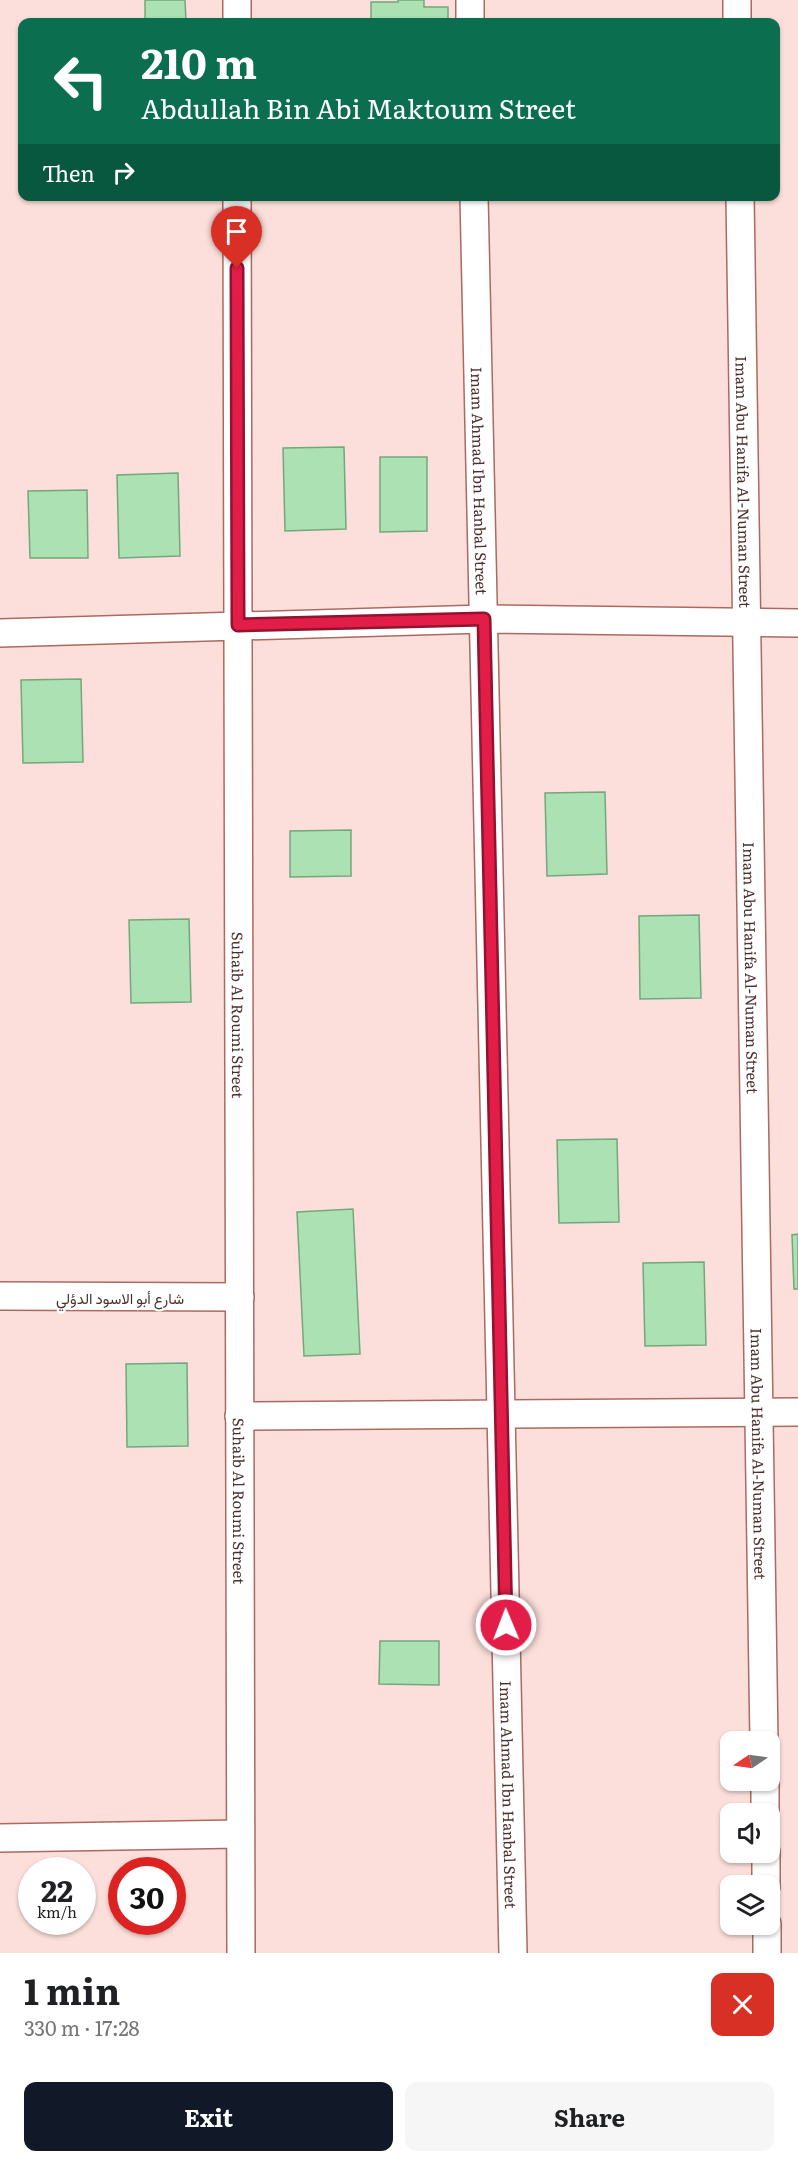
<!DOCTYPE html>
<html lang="en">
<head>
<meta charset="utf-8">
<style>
  body { margin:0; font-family:Literata,Vazirmatn,serif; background:#f6f6f6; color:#202124; height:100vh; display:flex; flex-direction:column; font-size:22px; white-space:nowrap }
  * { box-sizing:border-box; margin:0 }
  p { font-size:20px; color:#757577 }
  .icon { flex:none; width:33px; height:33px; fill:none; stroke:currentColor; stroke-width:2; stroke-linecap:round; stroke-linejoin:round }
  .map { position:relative; height:1953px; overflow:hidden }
  .sheet { display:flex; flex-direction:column; background:#fff; flex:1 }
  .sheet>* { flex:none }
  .guide { position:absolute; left:18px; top:18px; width:762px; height:183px; border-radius:12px; box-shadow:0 2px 4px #0004; background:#0b6e4f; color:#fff; overflow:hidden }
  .needle { width:39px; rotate:257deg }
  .buttons { position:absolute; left:720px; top:1731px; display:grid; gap:12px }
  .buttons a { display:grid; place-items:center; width:60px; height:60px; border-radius:12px; background:#fff; box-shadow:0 2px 4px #0004; font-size:30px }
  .speed { position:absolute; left:18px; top:1857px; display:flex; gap:12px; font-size:30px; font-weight:700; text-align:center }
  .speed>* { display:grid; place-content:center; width:78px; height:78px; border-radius:50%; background:#fff; box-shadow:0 2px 4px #0004; line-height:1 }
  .speed small { font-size:15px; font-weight:400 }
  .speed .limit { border:9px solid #d22; background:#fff; color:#111 }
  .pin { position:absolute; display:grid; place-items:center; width:51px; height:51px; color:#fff; margin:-62px -26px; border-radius:50% 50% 50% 0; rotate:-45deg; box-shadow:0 0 6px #0007 }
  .pin .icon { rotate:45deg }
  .me { position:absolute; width:66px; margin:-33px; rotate:359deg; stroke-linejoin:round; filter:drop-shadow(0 0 4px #0008) }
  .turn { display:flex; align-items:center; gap:21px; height:126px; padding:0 24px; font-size:27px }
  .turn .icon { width:78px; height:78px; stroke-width:2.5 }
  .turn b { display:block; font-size:42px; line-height:51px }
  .then { display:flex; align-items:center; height:57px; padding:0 24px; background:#0003; gap:12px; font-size:22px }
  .round { display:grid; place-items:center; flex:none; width:63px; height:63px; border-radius:12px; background:#f6f6f6 }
  .head { display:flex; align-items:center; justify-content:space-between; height:102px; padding:0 24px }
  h1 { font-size:36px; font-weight:700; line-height:45px }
  .action { display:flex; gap:12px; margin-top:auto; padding:12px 24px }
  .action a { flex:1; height:69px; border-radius:12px; background:#111827; color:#fff; font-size:24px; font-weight:700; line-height:69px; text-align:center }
  .action a+a { background:#f6f6f6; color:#202124 }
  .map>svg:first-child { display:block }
  .building { fill:#ace1b4; stroke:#74a77c; stroke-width:1.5 }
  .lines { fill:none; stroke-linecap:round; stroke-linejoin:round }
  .minor-casing { stroke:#aa6a61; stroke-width:30 }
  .minor { stroke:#fff; stroke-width:27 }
  .route-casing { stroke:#92132f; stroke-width:15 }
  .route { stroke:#e11d48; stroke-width:10 }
  .labels { text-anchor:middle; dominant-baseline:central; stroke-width:4.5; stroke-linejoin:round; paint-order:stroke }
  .street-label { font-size:15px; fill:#4c302c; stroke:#fff }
</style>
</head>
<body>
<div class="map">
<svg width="798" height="1953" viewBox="0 0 798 1953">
  <rect width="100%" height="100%" fill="#fcdfda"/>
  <g class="building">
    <path d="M145 0H185L186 22H145Z"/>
    <path d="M398 0H424V7H448V22H371V2H398Z"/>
    <path d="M344 447 346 529 285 531 283 448Z"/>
    <path d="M380 457H427V531L380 532Z"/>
    <path d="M178 473 180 556 119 558 117 475Z"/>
    <path d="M87 490 88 558H30L28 491Z"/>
    <path d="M81 679 83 762 23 763 21 680Z"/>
    <path d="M605 792 607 874 547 876 545 793Z"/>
    <path d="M351 830V876L290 877V831Z"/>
    <path d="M699 915 701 998 640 999 639 916Z"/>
    <path d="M189 919 191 1002 131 1003 129 920Z"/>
    <path d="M617 1139 619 1222 559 1223 557 1140Z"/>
    <path d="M353 1209 360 1354 304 1356 297 1212Z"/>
    <path d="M798 1234V1289H794L792 1235Z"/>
    <path d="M704 1262 706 1345 645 1346 643 1263Z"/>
    <path d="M187 1363 188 1446 127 1447 126 1364Z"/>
    <path d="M380 1641H439V1685L379 1684Z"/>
  </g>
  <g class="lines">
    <g class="minor-casing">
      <g id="minor">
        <path d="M237 0V22"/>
        <path d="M470 0V22"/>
        <path d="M737 0V22"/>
        <path id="s1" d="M237 196 241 1953"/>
        <path id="s2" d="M474 196 513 1953"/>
        <path id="s3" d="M740 196 764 1742"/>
        <path d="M0 633 484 619 798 623"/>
        <path d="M0 1296 240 1297"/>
        <path d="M239 1416 798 1412"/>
        <path d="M765 1780V1814"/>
        <path d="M0 1838 239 1834"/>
        <path d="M766 1852V1886"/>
        <path d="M767 1924V1953"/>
      </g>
    </g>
    <use href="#minor" class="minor"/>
  </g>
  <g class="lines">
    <g class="route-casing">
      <path id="route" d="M237 268 238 625 484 619 506 1625"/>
    </g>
    <use href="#route" class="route"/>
  </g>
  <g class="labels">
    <g class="street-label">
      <text stroke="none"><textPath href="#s2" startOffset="285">Imam Ahmad Ibn Hanbal Street</textPath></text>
      <text stroke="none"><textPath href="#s3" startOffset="286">Imam Abu Hanifa Al-Numan Street</textPath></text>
      <text stroke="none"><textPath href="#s3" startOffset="772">Imam Abu Hanifa Al-Numan Street</textPath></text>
      <text stroke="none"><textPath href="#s1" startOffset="819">Suhaib Al Roumi Street</textPath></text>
      <text x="120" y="1297">شارع أبو الاسود الدؤلي</text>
      <text stroke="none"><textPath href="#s3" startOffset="1258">Imam Abu Hanifa Al-Numan Street</textPath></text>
      <text stroke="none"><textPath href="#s1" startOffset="1305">Suhaib Al Roumi Street</textPath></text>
      <text stroke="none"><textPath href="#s2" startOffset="1599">Imam Ahmad Ibn Hanbal Street</textPath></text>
    </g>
  </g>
</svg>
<div class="buttons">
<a><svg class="needle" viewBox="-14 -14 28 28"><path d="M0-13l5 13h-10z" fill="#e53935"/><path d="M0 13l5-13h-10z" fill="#757577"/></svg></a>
<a><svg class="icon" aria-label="sound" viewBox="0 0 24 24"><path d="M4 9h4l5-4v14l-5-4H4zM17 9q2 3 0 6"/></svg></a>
<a><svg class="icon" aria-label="layers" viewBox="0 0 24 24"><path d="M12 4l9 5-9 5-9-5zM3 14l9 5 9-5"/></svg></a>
</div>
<div class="speed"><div>22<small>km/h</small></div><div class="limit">30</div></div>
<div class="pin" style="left:237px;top:268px;background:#d93025"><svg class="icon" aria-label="arrive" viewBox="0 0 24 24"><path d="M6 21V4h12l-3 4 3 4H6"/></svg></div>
<svg class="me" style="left:506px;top:1625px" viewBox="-20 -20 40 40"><circle r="17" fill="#e11d48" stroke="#fff" stroke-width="3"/><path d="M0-11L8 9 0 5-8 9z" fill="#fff"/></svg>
<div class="guide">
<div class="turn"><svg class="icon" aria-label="left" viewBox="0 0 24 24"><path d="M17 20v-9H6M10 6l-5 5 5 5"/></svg><div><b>210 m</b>Abdullah Bin Abi Maktoum Street</div></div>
<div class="then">Then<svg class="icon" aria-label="right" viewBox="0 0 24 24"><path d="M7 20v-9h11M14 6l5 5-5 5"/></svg></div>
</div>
</div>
<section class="sheet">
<div class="head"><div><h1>1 min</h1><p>330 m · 17:28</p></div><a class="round" style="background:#d93025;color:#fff"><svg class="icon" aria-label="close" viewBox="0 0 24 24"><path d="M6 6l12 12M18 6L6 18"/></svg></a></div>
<div class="action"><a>Exit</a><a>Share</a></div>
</section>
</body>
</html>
